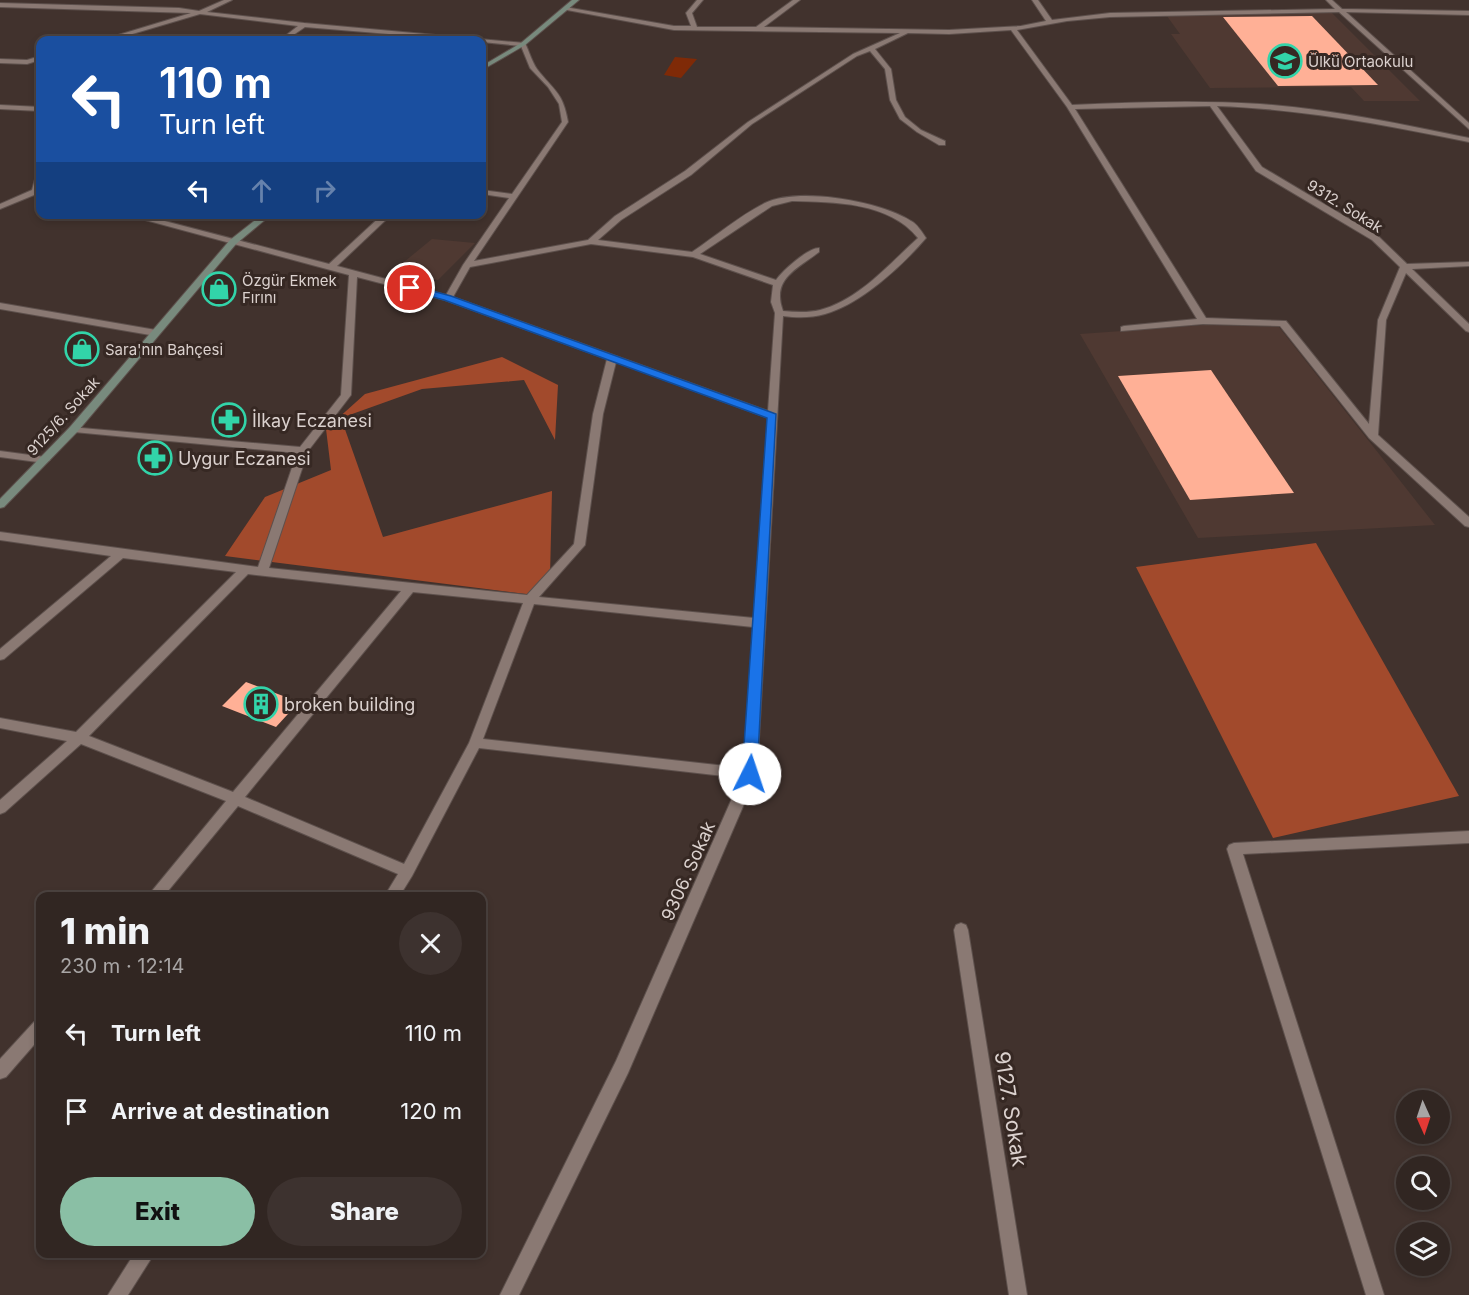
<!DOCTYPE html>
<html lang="en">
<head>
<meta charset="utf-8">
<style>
  body { margin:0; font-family:Inter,sans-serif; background:#3d322f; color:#f1f3f6; height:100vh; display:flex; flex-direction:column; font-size:22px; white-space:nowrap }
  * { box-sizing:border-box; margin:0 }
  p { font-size:20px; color:#a8a5a5 }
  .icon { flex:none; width:33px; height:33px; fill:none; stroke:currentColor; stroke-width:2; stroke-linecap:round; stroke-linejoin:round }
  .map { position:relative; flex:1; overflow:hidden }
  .panel { position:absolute; left:36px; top:892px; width:450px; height:366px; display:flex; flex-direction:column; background:#312622; border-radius:12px; box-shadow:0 3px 9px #0003,0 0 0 2px #4c4340 }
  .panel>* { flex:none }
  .hud { position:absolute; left:36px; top:36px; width:450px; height:183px; border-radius:12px; box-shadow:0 3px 9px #0003,0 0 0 2px #4c4340; background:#1a4fa0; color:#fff; overflow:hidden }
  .needle { width:39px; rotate:177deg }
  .controls { position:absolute; left:1396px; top:1090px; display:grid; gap:12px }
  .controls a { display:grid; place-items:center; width:54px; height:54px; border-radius:50%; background:#312622; box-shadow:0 3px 9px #0003,0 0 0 2px #4c4340; font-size:30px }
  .pin { position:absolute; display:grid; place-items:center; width:51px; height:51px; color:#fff; margin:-26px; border:3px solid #fff; border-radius:50%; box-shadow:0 2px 6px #0007 }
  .me { position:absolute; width:66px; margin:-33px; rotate:4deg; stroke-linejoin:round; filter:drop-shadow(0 0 4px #0008) }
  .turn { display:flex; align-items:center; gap:21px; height:126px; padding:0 24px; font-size:27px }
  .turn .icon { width:78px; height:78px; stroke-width:2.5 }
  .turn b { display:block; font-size:42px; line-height:51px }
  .lanes { display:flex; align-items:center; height:57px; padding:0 24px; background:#0003; justify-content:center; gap:30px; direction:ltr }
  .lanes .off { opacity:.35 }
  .round { display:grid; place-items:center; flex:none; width:63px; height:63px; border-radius:32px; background:#3d322f }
  .head { display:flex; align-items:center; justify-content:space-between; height:102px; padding:0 24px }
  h1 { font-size:36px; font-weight:800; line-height:45px }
  .action { display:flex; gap:12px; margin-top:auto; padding:12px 24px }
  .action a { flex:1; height:69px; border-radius:36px; background:#8abfa5; color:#111; font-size:24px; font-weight:800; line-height:69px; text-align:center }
  .action a+a { background:#3d322f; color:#f1f3f6 }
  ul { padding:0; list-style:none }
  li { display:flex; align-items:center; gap:18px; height:78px; padding:0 24px }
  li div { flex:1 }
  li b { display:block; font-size:22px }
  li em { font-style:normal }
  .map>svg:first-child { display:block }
  .built { fill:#4f3932 }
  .forest { fill:#a24a2c }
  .water { fill:#7f2a07 }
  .building { fill:#ffb096 }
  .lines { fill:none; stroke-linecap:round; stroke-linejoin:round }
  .street-casing { stroke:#5d504c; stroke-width:2 }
  .secondary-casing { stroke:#5d504c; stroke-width:2 }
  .street { fill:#8a7973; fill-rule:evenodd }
  .secondary { fill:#788a7d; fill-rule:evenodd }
  .route { fill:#1a73e8; stroke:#114b97; stroke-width:1.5 }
  .labels { text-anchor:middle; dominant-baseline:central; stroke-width:6; stroke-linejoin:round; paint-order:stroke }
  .far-poi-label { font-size:15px; fill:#dbd1ce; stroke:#362823; text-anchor:start }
  .far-street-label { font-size:15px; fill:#dbd1ce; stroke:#362823 }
  .poi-label { font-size:18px; fill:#dbd1ce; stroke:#362823; text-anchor:start }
  .street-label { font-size:18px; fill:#dbd1ce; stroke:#362823 }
  .near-street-label { font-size:21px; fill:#dbd1ce; stroke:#362823 }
</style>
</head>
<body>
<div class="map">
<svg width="1469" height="1295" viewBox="0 0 1469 1295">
  <rect width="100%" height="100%" fill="#41322d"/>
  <g class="built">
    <path d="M1330 11 1420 101H1364L1351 87 1210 88 1171 34H1180L1164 12Z"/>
    <path d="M432 239 475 243 438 280 393 271Z"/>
    <path d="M1206 325 1279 327 1435 525 1198 538 1080 334Z"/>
  </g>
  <g class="forest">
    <path d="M502 357 558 385 555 440 524 380 422 389 341 418 383 537 552 491 550 577 534 595 225 556 265 497 331 470 326 429 365 394Z"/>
    <path d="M1316 543 1459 796 1273 838 1136 567Z"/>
  </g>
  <path class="water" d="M675 57 697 59 681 78 664 75Z"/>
  <g class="building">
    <path d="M1312 16 1378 85 1278 86 1223 17Z"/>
    <path d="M1211 370 1294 493 1190 500 1118 376Z"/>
    <path d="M246 682 299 702 276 727 222 706Z"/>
  </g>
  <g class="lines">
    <g class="street-casing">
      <g id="street">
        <path d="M224 0H232L207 12 304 23 525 43C529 51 532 62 537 69 554 91 563 92 568 122L474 261 588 240 615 216 685 171 748 122 853 54 900 33 674 30 567 10 565 7 674 26H691L686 13 697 0H703L692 13 697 27H756L793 0H800L764 27 949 30 1021 26 1046 21 1032 0H1038L1052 20 1110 13 1335 9 1326 0H1332L1342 9 1469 11V15L1346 12 1469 123V129L1339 12 1110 17 1067 21 1017 30 1072 105C1135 102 1198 100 1260 104 1331 109 1400 124 1469 138V142C1386 125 1303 109 1217 106L1262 167 1378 236 1407 264 1469 262V266L1412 269 1469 324V332L1466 331 1406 273 1386 320 1378 435 1469 517V527L1465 526 1369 438 1280 326 1203 324 1121 331V327L1124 326 1197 319 1067 107 1011 30 949 34 908 33 875 49 891 69 896 100 905 117 921 130 945 141V145H939L917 132 900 119 890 100 885 69 870 51 857 56 752 124 691 175 621 220 598 240 692 252C716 236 739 216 765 203 799 187 880 201 911 221 917 224 922 232 926 238 902 266 861 304 825 314 811 318 798 318 783 316L757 774 628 1073 519 1295H500L616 1061 741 778 479 748 412 876 399 897H384L398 874 238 806 163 897H147L226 801 81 744 5 812 0 814V800L67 741 0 728V718L76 732 236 572 123 558 4 659 0 660V649L111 556 0 540V532L258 567 297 453 74 432 70 431V427L300 447 341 395 349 275 123 214H138L329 264 383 214H392L337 266 446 295 463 265 509 198 482 194V190L512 194 562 122 559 104 548 87 530 68 521 46 482 42V40H461L305 27 286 40H280L298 26 200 14 112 40H104L105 39 191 13 0 7V3L179 8 199 11ZM1210 106 1256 171 1372 240 1400 267 1378 320 1369 424 1286 321 1206 318 1075 109ZM792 201C834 202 889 202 918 238 889 264 859 300 820 310 808 313 795 312 783 311 771 279 797 269 819 252V248C808 248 783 270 776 280L700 254 772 206ZM591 244 693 257 773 285 771 302 775 313 768 411 453 297 470 267ZM357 277 445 300 607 359 593 414 574 544 527 595 269 568 308 451 351 395ZM616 362 768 418 754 618 539 597 585 545 603 414ZM248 574 401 591 233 792 89 736ZM413 592 523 603 469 743 404 864 245 797ZM534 604 753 627 744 768 483 739Z"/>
        <path d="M40 56V60L27 64 0 63V59L27 60Z"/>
        <path d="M0 105 40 107V111L0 109Z"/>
        <path d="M37 172H40L39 193 0 209V204L32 190Z"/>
        <path d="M0 303 156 330 160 333 156 336 0 309Z"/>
        <path d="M0 451 45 457 50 460 45 463 0 457Z"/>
        <path d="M1469 831V843L1243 854 1384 1295H1366L1227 849 1229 845 1234 843Z"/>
        <path d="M961 923 966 925 968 930 1027 1295H1009L954 930 956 925Z"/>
        <path d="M40 1020V1038L6 1077 0 1079V1059L34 1022Z"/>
        <path d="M134 1254H154L128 1295H108Z"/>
      </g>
    </g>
    <g class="secondary-casing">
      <g id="secondary">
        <path d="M572 0H579L525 45 482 70V66L521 43Z"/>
        <path d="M263 214H272L236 244 78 431 4 507 0 508V499L70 427 230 240Z"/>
      </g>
    </g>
    <use href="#street" class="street"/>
    <use href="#secondary" class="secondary"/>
  </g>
  <path class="route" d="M410 285 451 296 776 414 757 774 755 778H745L742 774 767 418 444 300 407 290V286Z"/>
  <defs>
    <g id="school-ring" transform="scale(1.725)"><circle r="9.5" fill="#362823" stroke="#32d4a9" stroke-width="1.5"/><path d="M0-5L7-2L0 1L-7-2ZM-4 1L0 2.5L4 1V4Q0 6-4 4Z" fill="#32d4a9"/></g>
    <g id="shop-ring" transform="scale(1.725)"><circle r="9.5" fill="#362823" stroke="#32d4a9" stroke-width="1.5"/><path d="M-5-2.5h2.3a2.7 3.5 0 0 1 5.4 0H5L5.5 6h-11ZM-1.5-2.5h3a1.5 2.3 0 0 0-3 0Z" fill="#32d4a9"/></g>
    <g id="pharmacy-ring" transform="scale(1.725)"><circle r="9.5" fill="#362823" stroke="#32d4a9" stroke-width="1.5"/><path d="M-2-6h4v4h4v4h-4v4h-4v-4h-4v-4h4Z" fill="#32d4a9"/></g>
    <g id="building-ring" transform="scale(1.725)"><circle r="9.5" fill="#362823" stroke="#32d4a9" stroke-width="1.5"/><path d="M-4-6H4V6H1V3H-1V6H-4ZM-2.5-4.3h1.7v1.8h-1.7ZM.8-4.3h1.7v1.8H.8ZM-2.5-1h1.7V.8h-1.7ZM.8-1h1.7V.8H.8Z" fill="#32d4a9"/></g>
  </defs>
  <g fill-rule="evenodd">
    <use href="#school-ring" x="1285" y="61"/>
    <use href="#shop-ring" x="219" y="289"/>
    <use href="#shop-ring" x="82" y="349"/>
    <use href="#pharmacy-ring" x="229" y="420"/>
    <use href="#pharmacy-ring" x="155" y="458"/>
    <use href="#building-ring" x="261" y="704"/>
  </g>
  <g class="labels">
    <g class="far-poi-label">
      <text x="1308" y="61">Ülkü Ortaokulu</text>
      <text x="242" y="280">Özgür Ekmek<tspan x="242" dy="17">Fırını</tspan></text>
      <text x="105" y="349">Sara'nın Bahçesi</text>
    </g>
    <g class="far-street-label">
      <text transform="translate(1345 206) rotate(32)">9312. Sokak</text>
      <text transform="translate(63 416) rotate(-48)">9125/6. Sokak</text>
    </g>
    <g class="poi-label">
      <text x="252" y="420">İlkay Eczanesi</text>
      <text x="178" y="458">Uygur Eczanesi</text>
      <text x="284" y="704">broken building</text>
    </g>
    <g class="street-label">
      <text transform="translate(688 871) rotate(-66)">9306. Sokak</text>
    </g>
    <g class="near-street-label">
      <text transform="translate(1011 1109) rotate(81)">9127. Sokak</text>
    </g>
  </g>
</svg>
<div class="controls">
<a><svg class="needle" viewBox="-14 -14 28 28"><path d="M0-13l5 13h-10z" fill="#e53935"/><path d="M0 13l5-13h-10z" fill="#a8a5a5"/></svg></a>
<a><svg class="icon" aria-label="search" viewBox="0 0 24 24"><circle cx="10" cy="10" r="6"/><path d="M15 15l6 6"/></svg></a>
<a><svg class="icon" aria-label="layers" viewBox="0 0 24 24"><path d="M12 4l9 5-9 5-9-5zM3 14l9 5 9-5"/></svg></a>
</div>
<div class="pin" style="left:410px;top:288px;background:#d93025"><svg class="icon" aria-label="arrive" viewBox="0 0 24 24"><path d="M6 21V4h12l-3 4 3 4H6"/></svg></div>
<svg class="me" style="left:750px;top:774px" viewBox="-20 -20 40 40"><circle r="19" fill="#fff"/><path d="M0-13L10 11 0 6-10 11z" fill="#1a73e8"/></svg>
<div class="hud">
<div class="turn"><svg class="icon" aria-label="left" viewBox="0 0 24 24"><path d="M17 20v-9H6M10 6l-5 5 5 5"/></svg><div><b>110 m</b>Turn left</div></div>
<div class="lanes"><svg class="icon" aria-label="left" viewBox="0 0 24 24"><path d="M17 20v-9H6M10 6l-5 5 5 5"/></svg><svg class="icon off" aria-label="ahead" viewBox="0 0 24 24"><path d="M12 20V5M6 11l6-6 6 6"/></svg><svg class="icon off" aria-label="right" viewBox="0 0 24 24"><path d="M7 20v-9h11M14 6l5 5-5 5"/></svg></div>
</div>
<section class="panel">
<div class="head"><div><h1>1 min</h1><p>230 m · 12:14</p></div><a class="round"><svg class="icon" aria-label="close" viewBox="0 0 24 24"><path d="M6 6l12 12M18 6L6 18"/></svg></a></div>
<ul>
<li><svg class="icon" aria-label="left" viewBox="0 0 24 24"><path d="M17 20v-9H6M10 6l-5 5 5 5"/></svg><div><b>Turn left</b></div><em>110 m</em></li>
<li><svg class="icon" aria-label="arrive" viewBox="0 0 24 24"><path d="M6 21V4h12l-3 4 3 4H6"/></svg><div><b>Arrive at destination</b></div><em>120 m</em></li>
</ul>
<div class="action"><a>Exit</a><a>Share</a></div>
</section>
</div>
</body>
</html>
